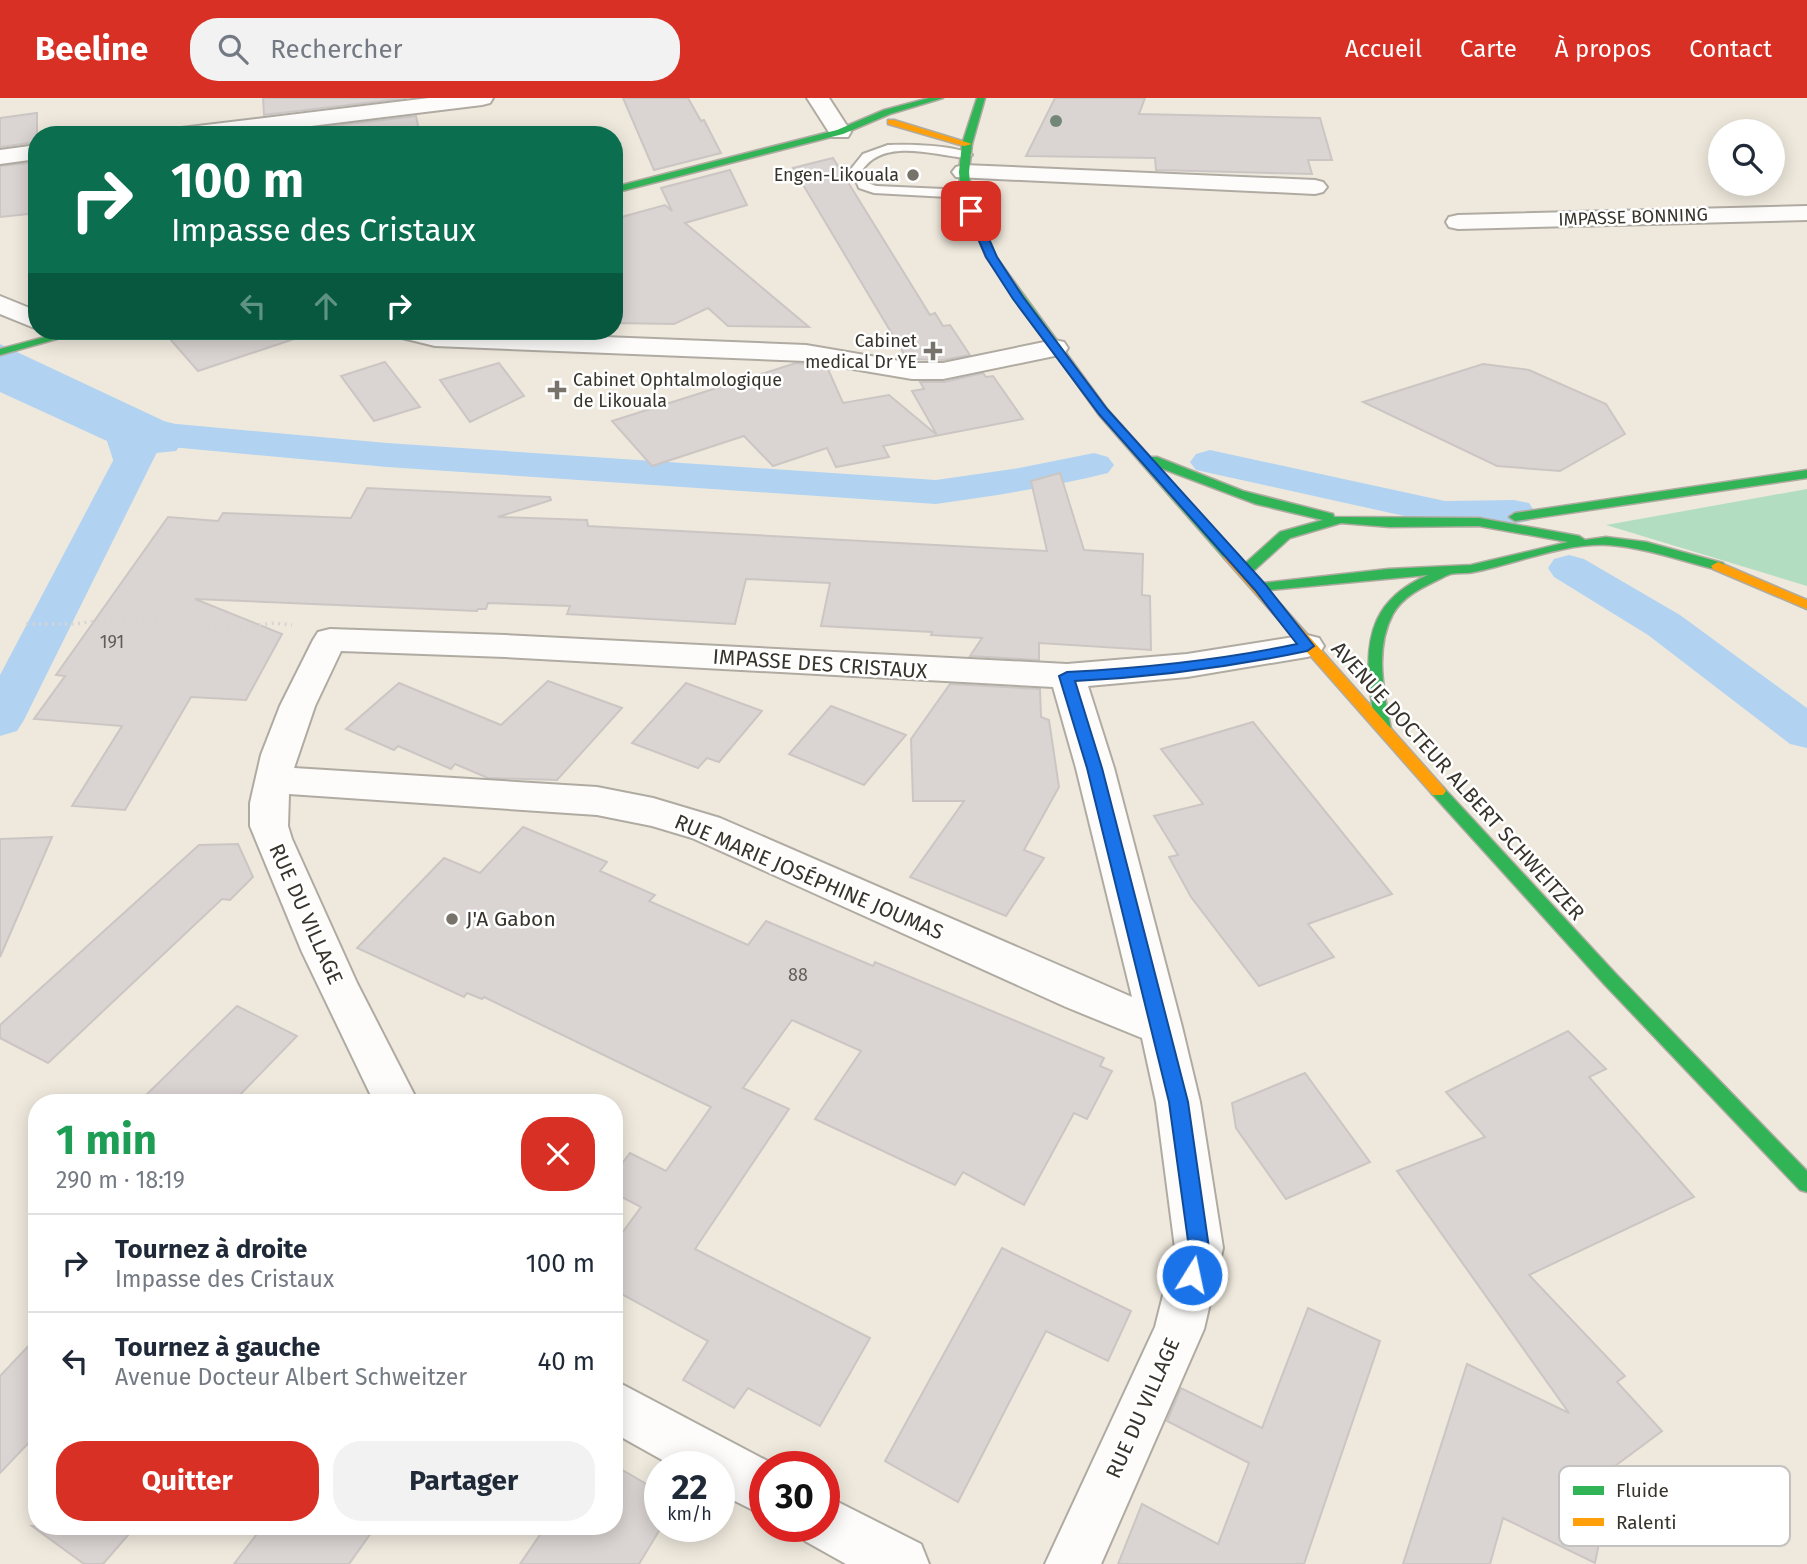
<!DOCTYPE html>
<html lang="fr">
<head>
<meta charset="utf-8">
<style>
  body { margin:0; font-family:"Fira Sans",sans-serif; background:#f2f2f3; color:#1f2937; height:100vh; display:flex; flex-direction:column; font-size:26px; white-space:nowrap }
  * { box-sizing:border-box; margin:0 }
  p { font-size:23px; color:#747a83 }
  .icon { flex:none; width:38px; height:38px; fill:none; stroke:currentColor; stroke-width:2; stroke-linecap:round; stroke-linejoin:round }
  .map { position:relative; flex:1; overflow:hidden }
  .drawer { position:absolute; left:28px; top:996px; width:595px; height:441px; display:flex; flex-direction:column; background:#fff; border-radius:28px; box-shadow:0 4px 18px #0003 }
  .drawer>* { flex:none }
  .banner { position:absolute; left:28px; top:28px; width:595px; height:214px; border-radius:28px; box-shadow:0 4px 18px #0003; background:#0b6e4f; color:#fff; overflow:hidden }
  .buttons { position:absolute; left:1708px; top:21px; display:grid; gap:14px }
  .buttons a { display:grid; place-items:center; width:77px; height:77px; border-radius:50%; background:#fff; box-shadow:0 4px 18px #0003; font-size:35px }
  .speed { position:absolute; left:644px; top:1353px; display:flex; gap:14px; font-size:35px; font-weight:700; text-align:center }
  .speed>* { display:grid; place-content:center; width:91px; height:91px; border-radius:50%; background:#fff; box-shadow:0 4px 18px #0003; line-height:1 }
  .speed small { font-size:18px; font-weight:400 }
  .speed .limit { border:10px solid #d22; background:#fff; color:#111 }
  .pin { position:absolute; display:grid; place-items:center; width:60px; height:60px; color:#fff; margin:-30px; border-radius:14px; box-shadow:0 4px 10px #0006 }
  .me { position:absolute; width:77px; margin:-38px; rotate:10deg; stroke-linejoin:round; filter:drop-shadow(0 0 5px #0008) }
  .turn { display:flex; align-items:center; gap:24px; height:147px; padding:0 28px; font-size:32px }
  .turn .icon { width:91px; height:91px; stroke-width:2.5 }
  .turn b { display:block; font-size:49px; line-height:60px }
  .lanes { display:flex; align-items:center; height:66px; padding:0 28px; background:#0003; justify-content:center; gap:35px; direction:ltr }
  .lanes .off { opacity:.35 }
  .round { display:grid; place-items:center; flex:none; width:74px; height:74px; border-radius:28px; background:#f2f2f3 }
  .head { display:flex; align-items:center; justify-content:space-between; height:119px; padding:0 28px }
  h1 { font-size:42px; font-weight:700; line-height:52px; color:#1e9e55 }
  .button { display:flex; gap:14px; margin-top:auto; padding:14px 28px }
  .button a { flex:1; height:80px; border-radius:28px; background:#d93025; color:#fff; font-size:28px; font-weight:700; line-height:80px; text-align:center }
  .button a+a { background:#f2f2f3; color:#1f2937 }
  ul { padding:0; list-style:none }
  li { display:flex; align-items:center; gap:21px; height:98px; padding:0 28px; border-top:2px solid #e0e1e3 }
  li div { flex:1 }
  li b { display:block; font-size:26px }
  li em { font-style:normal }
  header { display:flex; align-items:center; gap:42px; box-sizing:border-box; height:98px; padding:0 35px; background:#d93025; color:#fff }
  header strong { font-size:33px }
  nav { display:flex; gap:38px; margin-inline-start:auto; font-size:24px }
  .search { width:490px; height:63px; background:#f2f2f3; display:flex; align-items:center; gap:18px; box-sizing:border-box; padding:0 24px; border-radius:28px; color:#747a83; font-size:26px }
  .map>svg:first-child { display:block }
  .green { fill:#b2ddc1 }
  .water { fill:#b1d3f1 }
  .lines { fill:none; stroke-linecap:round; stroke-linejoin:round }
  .canal { fill:#b1d3f1; fill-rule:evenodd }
  .building { fill:#dad4d2; stroke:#cbc6c3; stroke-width:2 }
  .lane-casing { stroke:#b0aba2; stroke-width:4 }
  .street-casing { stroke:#b0aba2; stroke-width:4 }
  .fast-casing { stroke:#b0aba2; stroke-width:3 }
  .slow-casing { stroke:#b0aba2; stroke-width:3 }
  .path { stroke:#d6d5d1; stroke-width:3.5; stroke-dasharray:2 4.5; stroke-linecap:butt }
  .lane { fill:#fdfcfa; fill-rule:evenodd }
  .street { fill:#fdfcfa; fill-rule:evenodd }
  .fast { fill:#30b455; fill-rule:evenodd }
  .slow { fill:#ff9f0a; fill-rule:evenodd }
  .tree { fill:#738778 }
  .route { fill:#1a73e8; stroke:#114b97; stroke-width:2 }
  .poi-dot { fill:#78736a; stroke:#fff; stroke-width:2.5 }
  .labels { text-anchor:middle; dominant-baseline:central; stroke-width:5; stroke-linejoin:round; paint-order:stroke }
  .far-poi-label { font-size:18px; fill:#38342c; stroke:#fff; text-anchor:end }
  .far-street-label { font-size:18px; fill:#38342c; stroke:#fff }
  .number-label { font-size:18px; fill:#625e57 }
  .street-label { font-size:21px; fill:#38342c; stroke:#fff }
  .poi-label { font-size:21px; fill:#38342c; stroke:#fff; text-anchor:start }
  .key { fill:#fff; stroke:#c3c2c0; stroke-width:2 }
  .key-label { font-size:19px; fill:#38342c }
</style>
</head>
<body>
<header>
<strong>Beeline</strong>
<div class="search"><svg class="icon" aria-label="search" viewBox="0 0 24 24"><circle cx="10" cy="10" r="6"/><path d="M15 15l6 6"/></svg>Rechercher</div>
<nav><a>Accueil</a><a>Carte</a><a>À propos</a><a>Contact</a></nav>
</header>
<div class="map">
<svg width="1807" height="1466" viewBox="0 0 1807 1466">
  <rect width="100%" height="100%" fill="#efe9dd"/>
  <path class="green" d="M1807 391V488L1606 427Z"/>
  <path class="water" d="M0 246 164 323 193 331 176 353 156 355 146 370 116 371 107 343 0 294Z"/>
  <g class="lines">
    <g class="canal">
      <path d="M0 258 13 261 155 324 387 345 936 382 1019 370 1094 355 1108 359 1114 367 1108 375C1051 389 994 398 936 406L387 369 160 348 24 622 17 633 0 638V577L125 340 0 283Z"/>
      <path d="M1210 352 1445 403 1514 402 1529 405 1535 414 1529 423 1514 426 1445 427 1196 372 1190 364 1196 356Z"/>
      <path d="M1569 457 1584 461 1680 517 1807 610V650L1790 646 1648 537 1554 479 1548 470 1554 461Z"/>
    </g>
  </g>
  <g class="building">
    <path d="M263 0H407L264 17Z"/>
    <path d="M623 0H688L701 23 704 22 721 55 654 72Z"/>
    <path d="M1055 0H1145L1139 16 1320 20 1332 62H1308L1312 76 1156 72 1155 60 1026 58Z"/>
    <path d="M37 15V44L0 49V20Z"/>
    <path d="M416 18 420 37H265V36Z"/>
    <path d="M833 60 930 217 935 215 943 228 950 227 970 257 943 262 907 261 793 70Z"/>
    <path d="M37 64V115L0 119V68Z"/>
    <path d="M730 72 747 107 685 125 809 229 728 228 708 210 674 226 614 225V121L665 107 672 113 661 90Z"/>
    <path d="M163 233H296L297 240 198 273Z"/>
    <path d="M385 264 420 309 374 323 341 278Z"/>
    <path d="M499 265 524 298 470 324 440 282Z"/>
    <path d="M796 265 827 269 843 305 889 297 937 337 912 293 924 291 920 284H944L983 275 986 279 993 278 1023 321 883 348 889 359 836 369 827 350 773 368 744 338 652 368 612 323Z"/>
    <path d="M1483 266 1529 272 1606 306 1625 336 1560 373 1497 368 1363 304Z"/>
    <path d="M1060 375 1084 452 1143 456 1142 497 1150 498 1151 552 1039 545V562L970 558 982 540 931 537 932 534 821 528 830 485 746 481 735 526 567 516 570 508 488 505 486 511H478L477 513 195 501 282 536 246 602 191 599 125 712 72 708 122 628 34 621 65 578 56 577 168 419 218 423 223 415 351 420 367 390 550 399 551 402 498 419 587 422 588 428 1047 453 1031 383Z"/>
    <path d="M548 583 622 610 557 682 488 680 455 666 451 671 398 648 394 652 346 631 399 585 501 627Z"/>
    <path d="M686 585 762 613 719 664 707 660 698 670 632 645Z"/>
    <path d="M950 586 1040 591 1041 619 1049 622 1059 689 1024 752 1044 760 1006 818 910 779 964 703H913L911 641Z"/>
    <path d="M831 608 906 637 864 687 789 656Z"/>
    <path d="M1253 624 1392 796 1308 826 1334 859 1259 888 1191 799 1169 759 1178 757 1154 718 1203 706 1161 651Z"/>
    <path d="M523 729 607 764 600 773 655 797 649 803 748 847 766 823 873 868 875 864 1104 960 1100 968 1112 973 1087 1021 1074 1015 1024 1107 963 1074 955 1087 815 1021 861 953 792 922 743 990 789 1011 695 1151 870 1240 820 1328 748 1290 734 1310 683 1282 708 1243 614 1192V1146L641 1109 614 1095V1076L630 1055 666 1073 711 1009 484 899 482 901 467 895 464 899 357 850 444 760 480 775Z"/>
    <path d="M52 739 0 859V741Z"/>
    <path d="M238 746 253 779 230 802 222 801 48 965 0 940V927L199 747Z"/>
    <path d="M237 908 297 938 233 1004H139Z"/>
    <path d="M1568 933 1606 971 1589 979 1694 1099 1529 1177 1625 1278 1617 1284 1662 1333 1615 1368 1595 1465 1503 1420 1490 1466H1403L1467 1266 1569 1315 1397 1073 1485 1039 1446 994Z"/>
    <path d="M1305 975 1370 1064 1286 1101 1236 1030 1232 1005Z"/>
    <path d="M1002 1150 1131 1213 1108 1263 1046 1233 958 1404 885 1363Z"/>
    <path d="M1308 1210 1380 1243 1304 1466H1118L1142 1406 1218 1446 1249 1365 1167 1323 1181 1290 1262 1330Z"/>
    <path d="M37 1239V1336L0 1375V1278Z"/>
    <path d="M614 1367 660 1394V1428H662L639 1466H520L546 1428H614Z"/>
    <path d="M32 1428H136L103 1466H84Z"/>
    <path d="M263 1428H376L349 1466H234Z"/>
  </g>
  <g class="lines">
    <g class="lane-casing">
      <path id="lane" d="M888 47C907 46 957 47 972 57L966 60C934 57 885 40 863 71L868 85 876 88 966 92 972 96 966 100 874 95 859 90 851 71 863 56Z"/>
    </g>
    <g class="street-casing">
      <g id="street">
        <path d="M429 0H493L490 5 482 7 238 37H170L173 32 181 30Z"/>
        <path d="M807 0H829L851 34 848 39H832Z"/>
        <path d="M37 47V61L0 66V52Z"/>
        <path d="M964 67 1315 82 1323 84 1327 89 1323 94 1315 96 956 79 952 74 956 69Z"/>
        <path d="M1807 108V122L1458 131 1449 129 1446 124 1449 119 1458 117Z"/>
        <path d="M0 198 37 213V231L0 216Z"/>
        <path d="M394 233H451L806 247 912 265H943L1054 242 1064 244 1068 250 1064 256 943 281H912L806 263 435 248 398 239Z"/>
        <path d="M330 531 505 537 1067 566 1187 556 1307 537 1319 540 1324 548 1319 556 1307 559 1187 579 1088 588 1114 670 1182 929 1200 1004 1223 1150 1204 1231 1101 1466H1045L1155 1229 1175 1150 1156 1004 1142 940 1066 909 692 740 652 728 597 717 289 696 288 728 292 741 357 885 418 1004H374L302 854 250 728V705L261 657 280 608 313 542 318 534ZM341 553 505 559 1053 589 1076 670 1132 899 720 720 653 700 597 689 294 670 315 608Z"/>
        <path d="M614 1282 777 1368H765V1418L719 1395V1368H673L614 1335Z"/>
        <path d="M824 1397 921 1446 929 1466H846L805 1443 798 1428H824Z"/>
      </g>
    </g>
    <g class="fast-casing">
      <g id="fast">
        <path d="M929 0H943L890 16 843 36 614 95V89L837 32 884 12Z"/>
        <path d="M977 0H985L972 46 969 74 971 96 996 159 1107 311 1150 359H1157L1243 393 1333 416 1334 419 1479 420 1579 438 1585 442 1606 439 1646 444 1723 465 1725 468 1718 472C1682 463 1647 450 1609 447 1567 444 1515 466 1474 474 1466 476 1455 474 1448 477 1428 487 1404 496 1393 516 1374 551 1384 595 1391 631L1389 635H1379C1373 622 1372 606 1370 592 1364 536 1375 500 1428 477L1260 493 1253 489 1255 486 1388 471 1471 467 1568 444 1479 428 1390 429 1341 425 1290 440 1250 476H1240V470L1280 434 1323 422 1256 406 1158 369 1237 458 1230 462 1225 461 1099 317 986 159 961 96 959 74 962 46Z"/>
        <path d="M67 233H85L0 257V251Z"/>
        <path d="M1807 372V380L1515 423 1509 419 1515 415Z"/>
        <path d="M1438 688 1443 689 1616 876 1807 1073V1094L1800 1092 1604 886 1433 697 1430 693Z"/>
      </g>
    </g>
    <g class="slow-casing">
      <g id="slow">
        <path d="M888 22H894L972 46 964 48 888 26Z"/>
        <path d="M1230 454 1235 455 1443 689 1446 693 1443 697H1433L1225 461 1223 458Z"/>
        <path d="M1718 464 1807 502V511L1713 471 1711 468Z"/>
      </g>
    </g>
    <path class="path" d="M26 526H75L116 520 229 531 274 525 292 527"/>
    <use href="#lane" class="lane"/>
    <use href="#street" class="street"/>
    <use href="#fast" class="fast"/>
    <use href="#slow" class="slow"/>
  </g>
  <circle class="tree" cx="1056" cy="23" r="6"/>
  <path class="route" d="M968 110H975L997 159 1023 199 1107 311 1265 486 1314 548 1307 553C1230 569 1154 579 1075 583L1102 670 1188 1004 1209 1150 1200 1183 1192 1186 1185 1183 1182 1177 1189 1150 1169 1004 1087 670 1059 578 1067 574C1145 570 1221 562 1297 546L1255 492 1099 316 1013 201 986 159 966 113Z"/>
  <g class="poi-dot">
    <circle cx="913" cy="77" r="7"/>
    <path d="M929.5 242.5h7v7h7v7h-7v7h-7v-7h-7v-7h7z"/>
    <path d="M553.5 281.5h7v7h7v7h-7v7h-7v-7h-7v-7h7z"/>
    <circle cx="452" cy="821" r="7"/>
  </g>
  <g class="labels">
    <g class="far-poi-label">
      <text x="899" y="77">Engen-Likouala</text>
      <text x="917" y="243">Cabinet<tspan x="917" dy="21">medical Dr YE</tspan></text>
      <text x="573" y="282" text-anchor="start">Cabinet Ophtalmologique<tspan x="573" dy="21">de Likouala</tspan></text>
    </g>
    <g class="far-street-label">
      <text transform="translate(1633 119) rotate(-2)">IMPASSE BONNING</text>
    </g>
    <g class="number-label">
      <text x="112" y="544">191</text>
      <text x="798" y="877">88</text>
    </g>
    <g class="street-label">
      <text transform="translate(820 566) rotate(4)">IMPASSE DES CRISTAUX</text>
      <text transform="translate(1458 683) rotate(48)">AVENUE DOCTEUR ALBERT SCHWEITZER</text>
      <text transform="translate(809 779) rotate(23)">RUE MARIE JOSÉPHINE JOUMAS</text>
      <text transform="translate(306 816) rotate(66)">RUE DU VILLAGE</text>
      <text transform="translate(1143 1310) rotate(-66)">RUE DU VILLAGE</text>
    </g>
    <g class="poi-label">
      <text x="466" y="821">J'A Gabon</text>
    </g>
  </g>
  <rect x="1559" y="1368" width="231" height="80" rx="10" class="key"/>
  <rect x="1573" y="1388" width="31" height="9" fill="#30b455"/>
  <rect x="1573" y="1420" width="31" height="8" fill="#ff9f0a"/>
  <g class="key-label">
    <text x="1616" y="1399">Fluide</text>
    <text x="1616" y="1431">Ralenti</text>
  </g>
</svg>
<div class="buttons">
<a><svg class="icon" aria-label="search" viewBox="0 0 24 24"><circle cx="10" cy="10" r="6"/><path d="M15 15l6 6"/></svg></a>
</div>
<div class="speed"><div>22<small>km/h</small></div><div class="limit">30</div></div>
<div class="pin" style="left:971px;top:113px;background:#d93025"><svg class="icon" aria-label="arrive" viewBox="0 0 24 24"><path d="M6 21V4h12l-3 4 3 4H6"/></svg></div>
<svg class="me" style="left:1192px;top:1177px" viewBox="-20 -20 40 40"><circle r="17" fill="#1a73e8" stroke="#fff" stroke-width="3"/><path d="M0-11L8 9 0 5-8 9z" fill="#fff"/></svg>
<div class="banner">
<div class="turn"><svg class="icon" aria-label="right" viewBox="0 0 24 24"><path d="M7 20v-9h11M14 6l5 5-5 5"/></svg><div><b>100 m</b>Impasse des Cristaux</div></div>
<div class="lanes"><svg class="icon off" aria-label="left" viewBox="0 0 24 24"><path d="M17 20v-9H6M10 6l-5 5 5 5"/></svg><svg class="icon off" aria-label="ahead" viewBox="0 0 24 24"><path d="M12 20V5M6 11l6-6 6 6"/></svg><svg class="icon" aria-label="right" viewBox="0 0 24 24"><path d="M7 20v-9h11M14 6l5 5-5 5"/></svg></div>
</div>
<section class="drawer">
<div class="head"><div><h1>1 min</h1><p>290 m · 18:19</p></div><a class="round" style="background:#d93025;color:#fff"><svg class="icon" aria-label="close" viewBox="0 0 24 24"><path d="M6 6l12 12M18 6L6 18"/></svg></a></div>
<ul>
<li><svg class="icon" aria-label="right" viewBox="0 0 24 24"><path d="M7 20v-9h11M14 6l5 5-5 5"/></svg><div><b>Tournez à droite</b><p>Impasse des Cristaux</p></div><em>100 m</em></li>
<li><svg class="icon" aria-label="left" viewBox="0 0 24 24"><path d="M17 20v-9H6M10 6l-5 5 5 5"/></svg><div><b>Tournez à gauche</b><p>Avenue Docteur Albert Schweitzer</p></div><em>40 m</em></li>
</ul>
<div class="button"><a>Quitter</a><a>Partager</a></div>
</section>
</div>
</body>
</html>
